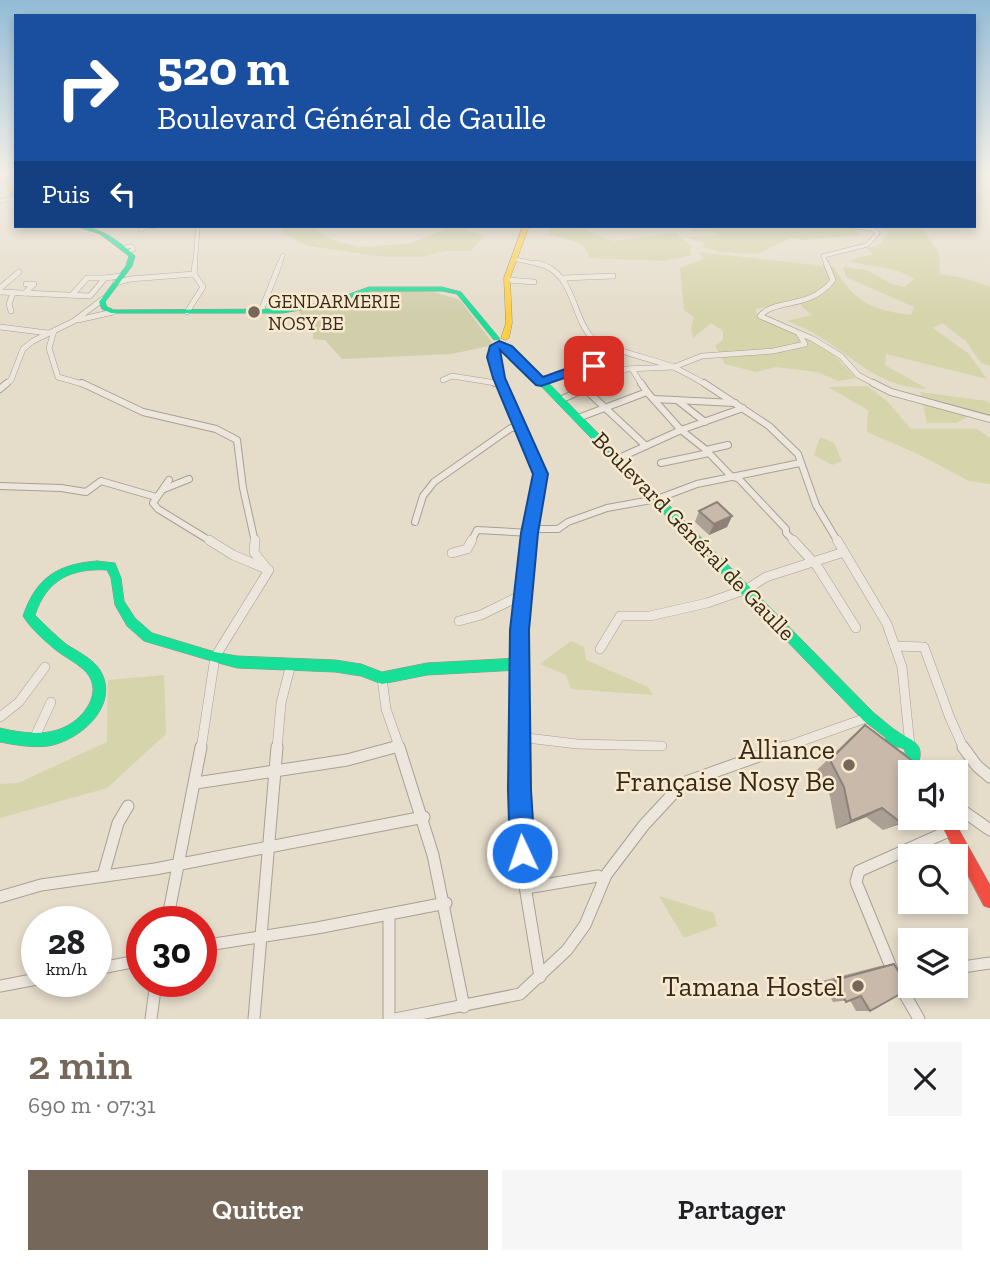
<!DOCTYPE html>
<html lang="fr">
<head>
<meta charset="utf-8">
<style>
  body { margin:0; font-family:"Zilla Slab",serif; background:#f6f6f6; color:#202124; height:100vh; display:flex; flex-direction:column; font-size:26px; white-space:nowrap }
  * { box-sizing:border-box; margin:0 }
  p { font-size:23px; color:#757577 }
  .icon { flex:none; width:38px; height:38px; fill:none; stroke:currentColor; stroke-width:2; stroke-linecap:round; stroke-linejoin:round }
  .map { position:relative; height:1019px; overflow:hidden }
  .sheet { display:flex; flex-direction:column; background:#fff; flex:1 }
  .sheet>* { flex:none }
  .banner { position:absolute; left:14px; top:14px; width:962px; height:214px; border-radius:0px; box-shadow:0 4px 10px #0003; background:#1a4fa0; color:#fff; overflow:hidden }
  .tools { position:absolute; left:898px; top:760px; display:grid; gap:14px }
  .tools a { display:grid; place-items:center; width:70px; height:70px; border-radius:0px; background:#fff; box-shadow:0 4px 10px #0003; font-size:35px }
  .speed { position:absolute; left:21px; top:906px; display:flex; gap:14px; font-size:35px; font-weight:700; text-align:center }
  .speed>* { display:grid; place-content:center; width:91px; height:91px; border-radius:50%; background:#fff; box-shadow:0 4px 10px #0003; line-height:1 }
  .speed small { font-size:18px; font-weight:400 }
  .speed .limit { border:10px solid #d22; background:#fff; color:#111 }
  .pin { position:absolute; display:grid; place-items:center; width:60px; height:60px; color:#fff; margin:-30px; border-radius:14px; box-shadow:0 4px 10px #0006 }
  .me { position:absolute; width:77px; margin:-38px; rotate:357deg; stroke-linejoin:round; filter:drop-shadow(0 0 5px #0008) }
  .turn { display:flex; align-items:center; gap:24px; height:147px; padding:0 28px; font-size:32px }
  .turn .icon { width:91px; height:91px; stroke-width:2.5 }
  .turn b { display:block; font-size:49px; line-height:60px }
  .then { display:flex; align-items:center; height:66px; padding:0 28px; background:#0003; gap:14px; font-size:26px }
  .round { display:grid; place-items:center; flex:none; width:74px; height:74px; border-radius:0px; background:#f6f6f6 }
  .headline { display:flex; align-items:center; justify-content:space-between; height:119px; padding:0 28px }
  h1 { font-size:42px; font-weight:600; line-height:52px; color:#756759 }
  .button { display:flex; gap:14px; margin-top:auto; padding:14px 28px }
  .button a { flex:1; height:80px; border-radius:0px; background:#756759; color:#fff; font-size:28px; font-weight:600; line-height:80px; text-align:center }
  .button a+a { background:#f6f6f6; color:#202124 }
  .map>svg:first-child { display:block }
  .green { fill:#d6d4ab }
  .cemetery { fill:#d0ceab }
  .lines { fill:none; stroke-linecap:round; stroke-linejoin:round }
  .street-far4-casing { stroke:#a9a094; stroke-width:4.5 }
  .street-far3-casing { stroke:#a9a094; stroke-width:6 }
  .street-far2-casing { stroke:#a9a094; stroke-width:8 }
  .street-far1-casing { stroke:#a9a094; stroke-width:10 }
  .street-casing { stroke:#a9a094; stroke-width:13 }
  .fast-casing { stroke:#999084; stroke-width:1 }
  .slow-casing { stroke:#999084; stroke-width:1 }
  .jam-casing { stroke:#999084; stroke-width:1 }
  .street-far4 { stroke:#ece6dc; stroke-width:3.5 }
  .street-far3 { stroke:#ece6dc; stroke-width:5 }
  .street-far2 { stroke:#ece6dc; stroke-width:6 }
  .street-far1 { stroke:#ece6dc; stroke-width:9 }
  .street { stroke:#ece6dc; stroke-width:11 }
  .fast { fill:#16e098; fill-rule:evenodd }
  .slow { fill:#ffcf43; fill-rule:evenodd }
  .jam { fill:#f24e42; fill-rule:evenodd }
  .wall { fill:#ac9f93 }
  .shaded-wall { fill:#8c8278 }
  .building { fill:#c8b9ab; stroke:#8c8278; stroke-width:2 }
  .route { fill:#1a73e8; stroke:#114b97; stroke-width:2 }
  .poi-dot { fill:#756759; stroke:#f7eace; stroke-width:2.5 }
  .labels { text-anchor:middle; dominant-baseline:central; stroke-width:5; stroke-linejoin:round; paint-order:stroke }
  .far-poi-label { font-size:19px; fill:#38281c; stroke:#f7eace; text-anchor:start }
  .street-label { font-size:23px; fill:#38281c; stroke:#f7eace }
  .near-poi-label { font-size:28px; fill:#38281c; stroke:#f7eace; text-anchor:end }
</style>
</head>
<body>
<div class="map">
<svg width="990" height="1019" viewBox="0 0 990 1019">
  <rect width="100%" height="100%" fill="#e5dcca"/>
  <g class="green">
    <path d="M286 226H311L332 240 360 247 411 243 454 226 484 236 471 251H444L422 257H386L308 246 281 232Z"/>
    <path d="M549 226 579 228 613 241 675 233 692 246 689 250 692 255 663 261 589 258C586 239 565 239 549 235Z"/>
    <path d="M692 226H849L860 235 805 240 791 238 757 254 719 252 703 247 704 243 686 237 720 236 712 231H690Z"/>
    <path d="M878 226 921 227 939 253 940 274 967 279 990 287V366L981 363 966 341 942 323 933 328 968 353 987 379 886 354 885 365 927 389C878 387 856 359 817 335 807 329 797 325 787 321L812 315 802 307 800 301 756 309 757 316 825 346 856 378 838 381 817 372 776 367 756 372 725 364 715 346 723 340V331L711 323 693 338 691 330 694 317 684 310 680 268 704 259 699 252 834 267C854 303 873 310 911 315L914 307 846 277 843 267 866 270 892 284 904 287 914 279C896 266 869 267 848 261L873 254 866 248 878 246 889 231Z"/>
    <path d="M867 386 887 401 911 429H977L990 438V484L969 481 918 454 867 432 868 410 828 387Z"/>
    <path d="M920 392 987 401 990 404V417L973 414 956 423H927Z"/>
    <path d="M820 437 834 443 842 461 832 465 814 455Z"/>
    <path d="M571 641 584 647 586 660 648 687 653 695 571 689 566 675 540 664Z"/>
    <path d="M164 675 166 734 107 788 0 818V784L18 783 107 742 108 680Z"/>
    <path d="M659 896 714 913 717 926 684 938Z"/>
  </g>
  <path class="cemetery" d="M379 289 434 292 460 300 494 345 451 354 342 359 325 340 313 339 314 328H299L297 324 302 317 299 316 300 309 342 302Z"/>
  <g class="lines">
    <g class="street-far4-casing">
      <g id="street-far4">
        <path d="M0 201 16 198"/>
        <path d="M141 230 144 227 158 226"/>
        <path d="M123 248 131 246 134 249 128 252"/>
        <path d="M514 259 543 265"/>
        <path d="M195 265 198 226"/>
        <path d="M279 265 283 255"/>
        <path d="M827 265 823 256 867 245 878 233 872 229 850 226"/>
      </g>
    </g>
    <g class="street-far3-casing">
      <g id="street-far3">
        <path d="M536 263C575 270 571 316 592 338 601 348 657 360 673 367 685 372 696 379 707 385"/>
        <path d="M826 263 833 280C810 310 775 298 760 316L813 339 841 356 858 375 877 385"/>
        <path d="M507 280 534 282"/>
        <path d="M565 282 563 278 613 276"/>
        <path d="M115 283 130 279 194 274"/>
        <path d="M0 288 19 272"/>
        <path d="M0 292 90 296 105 278 121 276"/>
        <path d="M25 293 34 284H26"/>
        <path d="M72 295 87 278H105"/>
        <path d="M11 311 9 304 13 293"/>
        <path d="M261 311 280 263"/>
        <path d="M187 312 203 287 194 274 195 263"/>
        <path d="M78 320 113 312"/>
        <path d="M0 327 48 333"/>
        <path d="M54 331 49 348 58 377 86 385"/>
        <path d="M499 345 494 349 502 385"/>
        <path d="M632 369 642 385"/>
        <path d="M443 380 452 376 502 384"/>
        <path d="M541 382 587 367 614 372"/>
        <path d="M5 385 11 380 23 349 33 341 74 321 103 299"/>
        <path d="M594 385 626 369 674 367 702 356 773 351 805 344 799 334"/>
      </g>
    </g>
    <g class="street-far2-casing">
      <g id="street-far2">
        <path d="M82 383 143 412 216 429 237 440 243 488 255 542"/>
        <path d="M495 383 502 384"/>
        <path d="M501 383 540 474 529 542"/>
        <path d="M704 383 769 426 798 454 816 505 838 542"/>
        <path d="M873 383 891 392 990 419"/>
        <path d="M0 389 7 383"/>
        <path d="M586 390 646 446"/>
        <path d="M647 392 681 430 705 449 731 476 739 479 786 529V533L795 542"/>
        <path d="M654 399 735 403"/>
        <path d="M560 400 598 383"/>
        <path d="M677 400 705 422"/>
        <path d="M578 418 647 392 641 383"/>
        <path d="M706 450 728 445"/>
        <path d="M617 459 681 430 743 408"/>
        <path d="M661 463 709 453"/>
        <path d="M169 480 153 503 158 509 212 542"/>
        <path d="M0 486 61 488 86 492 101 481 156 497"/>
        <path d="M164 489 189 479"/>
        <path d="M415 522 423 496 434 482 511 428H520L519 423"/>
        <path d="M531 529H558L568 522 607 508 657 499 697 484 800 463"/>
        <path d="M471 542 477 530 530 533"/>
      </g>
    </g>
    <g class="street-far1-casing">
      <g id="street-far1">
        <path d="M255 540 254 552 267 569"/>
        <path d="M793 540 817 566 856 628"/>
        <path d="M837 540 887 624 902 667 910 746"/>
        <path d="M452 553 467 549 472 540"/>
        <path d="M459 621 481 615 524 594"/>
        <path d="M895 646 924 647 950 718 964 749"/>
        <path d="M600 649 620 616H650L707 603 747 589 766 577 844 552"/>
        <path d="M382 678 386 709 400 749"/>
        <path d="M0 717 19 702 45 667"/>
        <path d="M519 737 577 744 662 746"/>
        <path d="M33 741 51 702"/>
        <path d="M201 749 215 657 269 570 233 555 209 540"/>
        <path d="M277 749 281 703 291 664"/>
        <path d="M389 749 399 746"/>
        <path d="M519 749V630L529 540"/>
        <path d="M779 749 869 717"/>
      </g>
    </g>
    <g class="street-casing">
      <g id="street">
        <path d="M399 747 433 855 464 1007"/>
        <path d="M519 747 523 874 540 977"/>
        <path d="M963 747 977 766 990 777"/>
        <path d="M196 783 347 760 395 747"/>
        <path d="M956 806 990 830"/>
        <path d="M103 876 118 823 128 806"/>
        <path d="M526 888 598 876"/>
        <path d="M0 897 41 885 155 869 424 817"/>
        <path d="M389 914V1019"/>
        <path d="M167 922 201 747"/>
        <path d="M201 946 317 928 446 903"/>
        <path d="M956 968 990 963"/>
        <path d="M96 969 142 960"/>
        <path d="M893 972 856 882 859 871 951 830"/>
        <path d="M896 978 910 976"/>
        <path d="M0 986 37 979"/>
        <path d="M900 986 919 1019"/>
        <path d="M151 1019 156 982"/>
        <path d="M254 1019 277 747"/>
        <path d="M395 1019 520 994 567 950 585 925 606 875 644 825 683 783 784 747"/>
      </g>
    </g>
    <g class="fast-casing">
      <g id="fast">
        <path d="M75 226C99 226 118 240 135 256L132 266 105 302 107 307 114 310 282 309 327 302 369 287H442L461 292 500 339 494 340 457 294 442 291H370L330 305 282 313H111L102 309 99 302 126 266 129 256 100 234Z"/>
        <path d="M499 343H505L515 349 874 713C882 719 891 728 901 734 914 741 925 745 918 764L906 768 890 761 882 746 886 738 864 721 509 353 499 347ZM896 746 904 749 906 754 900 751Z"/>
        <path d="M97 561 115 563 121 578 124 601 135 618 152 633 215 652 237 656 335 660 361 664 382 672 427 663 519 658 523 660 525 664 523 668 519 670 427 675 382 684 361 676 335 672 237 668 215 662 144 641 127 626 115 605 111 578 107 570C72 568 47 579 35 615 45 625 55 635 66 644 78 652 92 658 100 670 121 705 80 741 48 746 32 748 16 745 0 742V728C26 734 55 738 77 719 92 706 101 685 83 669 75 662 65 657 57 651 45 641 31 629 23 616 36 578 57 564 97 561Z"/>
      </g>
    </g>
    <g class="slow-casing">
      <g id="slow">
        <path d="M13 172H16V175L8 183 16 195V200L4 183Z"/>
        <path d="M523 226H529L510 278 512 323 509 338 505 340 501 338 506 323 504 278Z"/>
      </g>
    </g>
    <g class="jam-casing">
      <path id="jam" d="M937 817H952L990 885V908L984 906Z"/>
    </g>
    <use href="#street-far4" class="street-far4"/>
    <use href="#street-far3" class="street-far3"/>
    <use href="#street-far2" class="street-far2"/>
    <use href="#street-far1" class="street-far1"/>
    <use href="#street" class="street"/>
    <use href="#fast" class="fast"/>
    <use href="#slow" class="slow"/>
    <use href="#jam" class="jam"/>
  </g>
  <g class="wall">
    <path d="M699 511 732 516 727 527 709 535 695 522Z"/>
    <path d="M865 725 910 817 883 830 866 817 836 829 830 796 817 770 851 737Z"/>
    <path d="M894 964 870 1011H856L850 1000 833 1002 822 981 880 966Z"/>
  </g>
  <g class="shaded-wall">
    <path d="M732 516 727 527 709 535 714 524Z"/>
    <path d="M882 808 866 817 836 829 851 821Z"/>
    <path d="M913 817H919L883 830 900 822Z"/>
  </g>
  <g class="building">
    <path d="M717 502 732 516 714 524 699 511Z"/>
    <path d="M865 725 927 772H910V817H913L900 822 882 808 851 821 844 787 830 760Z"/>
    <path d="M894 964 909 989 870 1011 861 996 846 1002 835 980Z"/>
  </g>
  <linearGradient id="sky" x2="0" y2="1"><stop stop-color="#94bcd7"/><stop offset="0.55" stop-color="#f3efe7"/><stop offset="1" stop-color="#f3efe7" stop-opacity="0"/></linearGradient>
  <rect width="990" height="315" fill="url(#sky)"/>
  <path class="route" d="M499 341 512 346 543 377 568 368 594 362 600 366 541 386 536 385 500 350 505 378 548 474 538 533 529 630 531 790 535 853 531 862 522 866 514 862 510 853 508 790 510 630 521 533 533 474 493 378 487 357 490 346Z"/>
  <g class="poi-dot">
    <circle cx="254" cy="312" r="7"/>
    <circle cx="849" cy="765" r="7"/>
    <circle cx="858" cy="986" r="7"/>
  </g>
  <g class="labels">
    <g class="far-poi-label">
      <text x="268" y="301">GENDARMERIE<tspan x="268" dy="22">NOSY BE</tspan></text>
    </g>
    <g class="street-label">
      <text transform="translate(694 536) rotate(46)">Boulevard Général de Gaulle</text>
    </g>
    <g class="near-poi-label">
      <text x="835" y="749">Alliance<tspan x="835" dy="32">Française Nosy Be</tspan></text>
      <text x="844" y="986">Tamana Hostel</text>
    </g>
  </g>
</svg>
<div class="tools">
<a><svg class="icon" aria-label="sound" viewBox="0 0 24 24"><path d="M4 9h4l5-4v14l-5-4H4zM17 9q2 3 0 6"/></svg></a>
<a><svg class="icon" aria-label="search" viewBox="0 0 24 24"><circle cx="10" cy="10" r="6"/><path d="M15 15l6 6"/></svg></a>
<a><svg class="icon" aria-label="layers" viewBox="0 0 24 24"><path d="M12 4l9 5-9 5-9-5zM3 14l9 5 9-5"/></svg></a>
</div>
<div class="speed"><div>28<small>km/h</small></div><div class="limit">30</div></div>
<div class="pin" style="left:594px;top:366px;background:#d93025"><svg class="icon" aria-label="arrive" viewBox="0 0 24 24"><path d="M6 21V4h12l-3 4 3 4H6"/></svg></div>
<svg class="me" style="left:522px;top:853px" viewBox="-20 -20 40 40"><circle r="17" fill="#1a73e8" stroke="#fff" stroke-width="3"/><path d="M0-11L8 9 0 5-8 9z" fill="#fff"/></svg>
<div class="banner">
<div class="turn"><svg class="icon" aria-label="right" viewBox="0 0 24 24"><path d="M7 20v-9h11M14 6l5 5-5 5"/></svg><div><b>520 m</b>Boulevard Général de Gaulle</div></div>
<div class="then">Puis<svg class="icon" aria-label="left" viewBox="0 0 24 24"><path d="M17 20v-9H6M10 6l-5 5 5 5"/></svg></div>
</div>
</div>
<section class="sheet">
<div class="headline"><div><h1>2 min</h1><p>690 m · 07:31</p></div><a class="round"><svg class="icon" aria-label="close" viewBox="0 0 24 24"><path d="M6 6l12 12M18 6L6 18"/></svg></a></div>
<div class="button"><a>Quitter</a><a>Partager</a></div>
</section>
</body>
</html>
